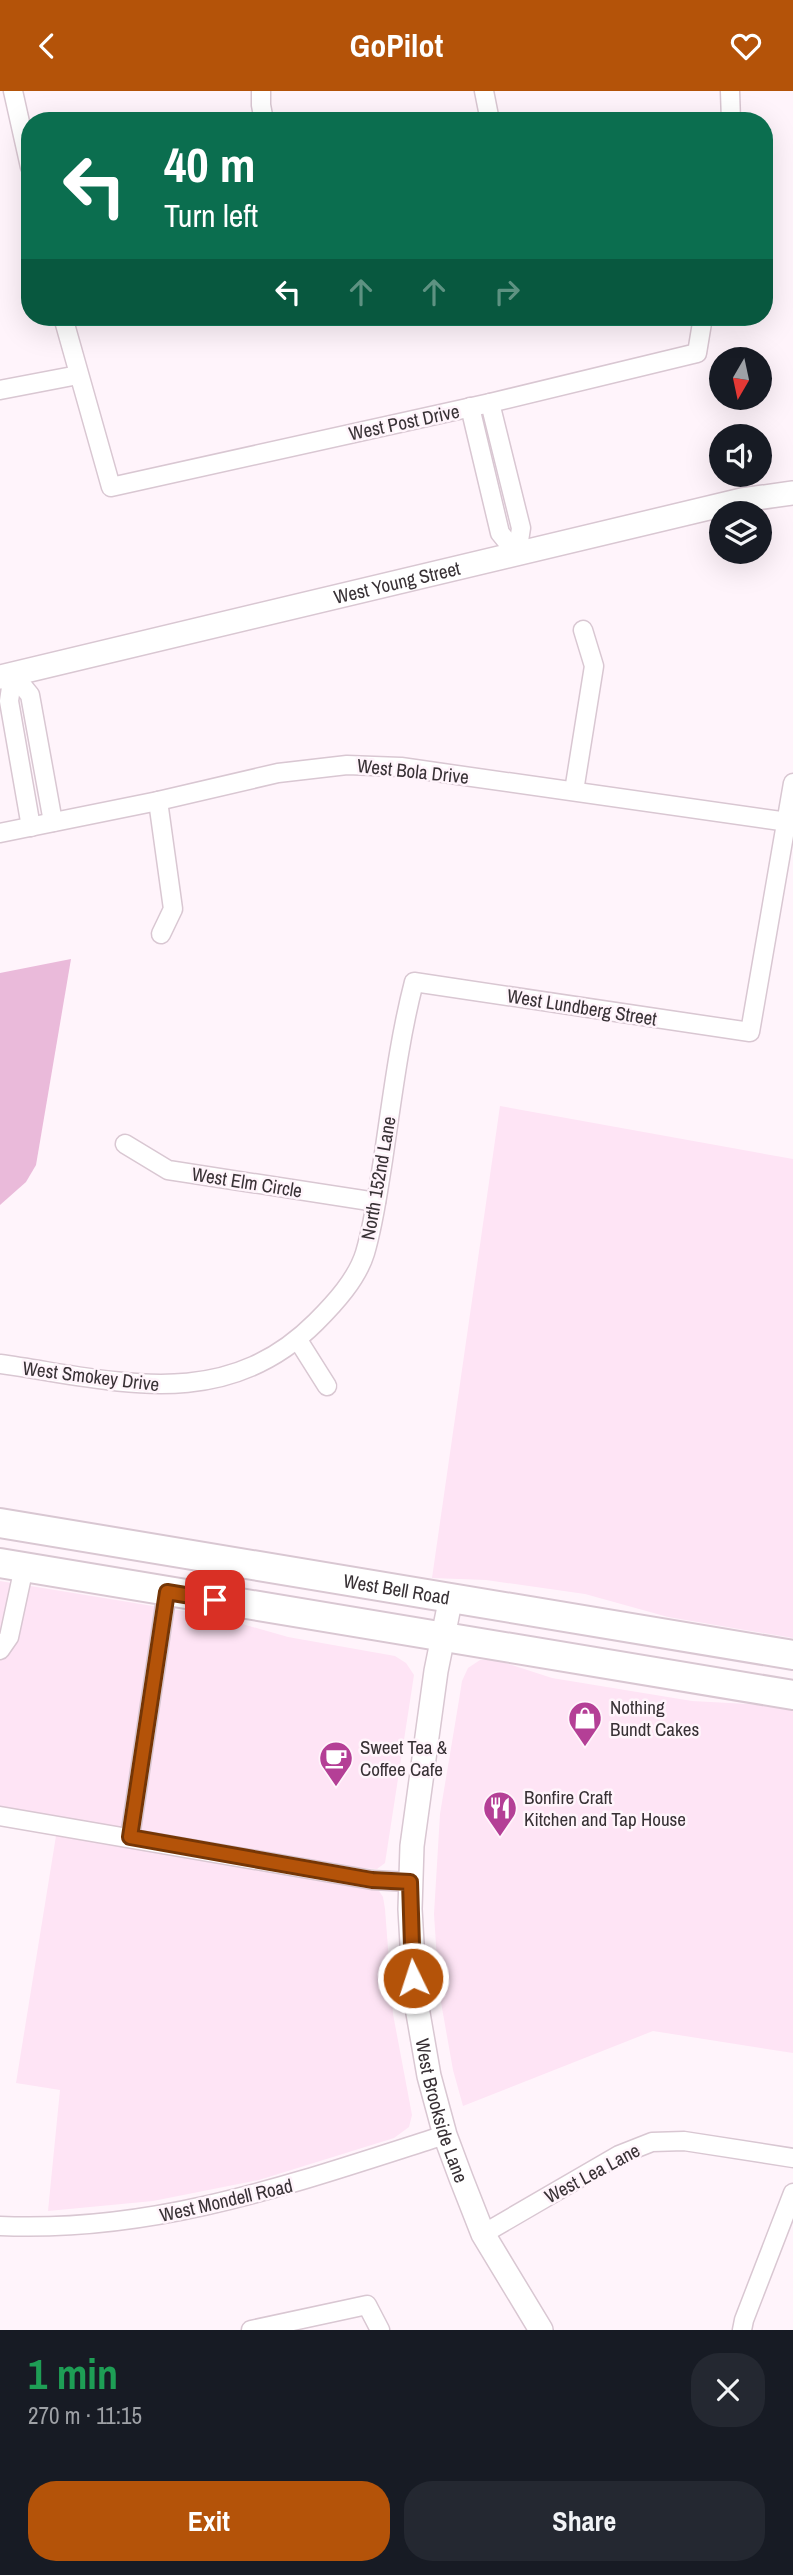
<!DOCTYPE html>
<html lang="en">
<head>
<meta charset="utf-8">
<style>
  body { margin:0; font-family:"Archivo Narrow",sans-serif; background:#242831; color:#f1f3f6; height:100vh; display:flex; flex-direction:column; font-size:26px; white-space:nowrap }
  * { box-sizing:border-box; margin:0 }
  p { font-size:23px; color:#9ea1a6 }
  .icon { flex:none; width:38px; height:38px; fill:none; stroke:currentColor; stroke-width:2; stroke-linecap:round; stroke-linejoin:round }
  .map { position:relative; height:2239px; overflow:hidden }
  .panel { display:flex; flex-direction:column; background:#171b24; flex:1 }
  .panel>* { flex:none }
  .guide { position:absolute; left:21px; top:21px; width:752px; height:214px; border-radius:28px; box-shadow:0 7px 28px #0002; background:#0b6e4f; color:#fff; overflow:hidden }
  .needle { width:46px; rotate:189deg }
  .controls { position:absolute; left:709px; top:256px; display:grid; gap:14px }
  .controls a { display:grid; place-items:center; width:63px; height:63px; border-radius:50%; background:#171b24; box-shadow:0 7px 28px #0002; font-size:35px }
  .pin { position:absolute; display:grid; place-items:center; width:60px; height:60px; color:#fff; margin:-30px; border-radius:14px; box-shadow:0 4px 10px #0006 }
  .me { position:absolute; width:77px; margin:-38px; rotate:356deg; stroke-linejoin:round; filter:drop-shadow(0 0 5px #0008) }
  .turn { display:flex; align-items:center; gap:24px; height:147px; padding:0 28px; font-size:32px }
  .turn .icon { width:91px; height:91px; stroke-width:2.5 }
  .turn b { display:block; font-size:49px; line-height:60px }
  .lanes { display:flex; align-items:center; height:66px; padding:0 28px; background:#0003; justify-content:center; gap:35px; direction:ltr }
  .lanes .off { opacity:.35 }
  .round { display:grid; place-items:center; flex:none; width:74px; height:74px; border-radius:28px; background:#242831 }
  .summary { display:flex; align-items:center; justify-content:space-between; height:119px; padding:0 28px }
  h1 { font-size:42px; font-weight:700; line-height:52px; color:#1e9e55 }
  .button { display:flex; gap:14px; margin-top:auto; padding:14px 28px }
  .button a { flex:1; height:80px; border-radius:28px; background:#b45309; color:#fff; font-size:28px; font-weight:700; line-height:80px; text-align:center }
  .button a+a { background:#242831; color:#f1f3f6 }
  header { display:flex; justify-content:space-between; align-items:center; height:91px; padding:0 28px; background:#b45309; color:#fff; font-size:32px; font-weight:700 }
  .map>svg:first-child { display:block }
  .built { fill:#fee4f5 }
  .green { fill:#eabada }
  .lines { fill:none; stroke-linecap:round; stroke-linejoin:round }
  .minor-casing { stroke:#d9c7d2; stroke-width:21 }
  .tertiary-casing { stroke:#d9c7d2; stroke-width:26 }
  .primary-casing { stroke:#d9c7d2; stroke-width:32 }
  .minor { stroke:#fff; stroke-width:18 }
  .tertiary { stroke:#fff; stroke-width:23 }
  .primary { stroke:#fff; stroke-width:28 }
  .route-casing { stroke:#753606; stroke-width:18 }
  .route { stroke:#b45309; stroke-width:12 }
  .labels { text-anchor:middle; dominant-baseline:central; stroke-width:5; stroke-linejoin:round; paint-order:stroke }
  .street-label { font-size:19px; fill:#383135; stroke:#fff4fb }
  .poi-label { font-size:19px; fill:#383135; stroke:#fff4fb; text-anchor:start }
</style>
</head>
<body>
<header><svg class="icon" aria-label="back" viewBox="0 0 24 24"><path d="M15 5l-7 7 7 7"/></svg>GoPilot<svg class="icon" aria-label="heart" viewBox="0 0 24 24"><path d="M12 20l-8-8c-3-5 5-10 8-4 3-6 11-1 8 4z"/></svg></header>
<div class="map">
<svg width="793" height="2239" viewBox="0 0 793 2239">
  <rect width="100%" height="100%" fill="#fff4fb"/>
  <g class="built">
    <path d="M500 1015 793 1068V1547L668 1526 585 1503 486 1489 432 1487Z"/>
    <path d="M0 1490 214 1525 288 1546 395 1565 406 1572 414 1584 385 1772 377 1778 360 1777 0 1719Z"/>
    <path d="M480 1569H496L552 1587 692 1610 748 1613 793 1618V1962L653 1940 463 2015 453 1979 439 1900 434 1823 440 1723 459 1609 462 1590 468 1577Z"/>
    <path d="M56 1745 359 1794 379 1800 383 1806 385 1818 393 1923 412 2024 409 2036 394 2047 259 2089 153 2110 48 2120 60 1999 16 1992Z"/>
  </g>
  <path class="green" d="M71 868 36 1074 26 1091 0 1114V882Z"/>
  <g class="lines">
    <g class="minor-casing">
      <g id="minor">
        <path d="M13 0 30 76"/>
        <path d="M261 0V14L264 30"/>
        <path d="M484 0 490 30"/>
        <path d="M730 0 731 30"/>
        <path d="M63 226 111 396 490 312 697 262 703 226"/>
        <path d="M0 299 78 284"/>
        <path d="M490 312 521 437 517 463"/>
        <path d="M470 316 500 442 517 463"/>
        <path d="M13 583 30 604 53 731"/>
        <path d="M13 583 9 610 31 736"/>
        <path d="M574 700 594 575 583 539"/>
        <path d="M158 710 173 818 161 843"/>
        <path d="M0 742 158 710 278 682 347 674 401 676 788 731"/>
        <path d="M125 1053 168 1079 376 1111"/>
        <path d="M298 1249 327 1295"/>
        <path d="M0 1273C114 1289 223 1324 316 1231 335 1212 357 1188 365 1162 374 1132 378 1100 383 1069 392 1009 399 949 414 891L750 941 793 692"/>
        <path d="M0 1559 9 1546 24 1476"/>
        <path d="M0 1725 372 1789 410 1791"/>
        <path d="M130 1746 167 1501"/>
        <path d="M0 2135C158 2142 297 2091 445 2044"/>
        <path d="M483 2143 619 2064 652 2051 684 2050 793 2067"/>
        <path d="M251 2239 367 2214 380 2239"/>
        <path d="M742 2239 744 2229 793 2102"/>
      </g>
    </g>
    <g class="tertiary-casing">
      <g id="tertiary">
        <path id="s1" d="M0 586 742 409 793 402"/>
        <path id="s2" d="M451 1506 436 1580 412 1755 410 1818 415 1905 429 1985 445 2044 461 2087 483 2143 541 2239"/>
      </g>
    </g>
    <g class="primary-casing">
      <g id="primary">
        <path id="s3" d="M0 1432 793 1564"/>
        <path d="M0 1472 793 1604"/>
      </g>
    </g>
    <use href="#minor" class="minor"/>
    <use href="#tertiary" class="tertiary"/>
    <use href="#primary" class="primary"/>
  </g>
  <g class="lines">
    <g class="route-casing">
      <path id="route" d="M215 1509 167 1501 130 1746 372 1789 410 1791 413 1887"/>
    </g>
    <use href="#route" class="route"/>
  </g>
  <defs>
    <g id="shop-pin" transform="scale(1.75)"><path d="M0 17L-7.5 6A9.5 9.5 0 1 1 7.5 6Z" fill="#b43f96" stroke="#fff4fb"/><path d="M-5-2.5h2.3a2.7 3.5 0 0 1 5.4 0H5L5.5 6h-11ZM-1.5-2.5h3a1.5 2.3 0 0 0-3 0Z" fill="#fff"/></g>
    <g id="cafe-pin" transform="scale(1.75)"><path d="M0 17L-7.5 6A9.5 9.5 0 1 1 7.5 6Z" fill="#b43f96" stroke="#fff4fb"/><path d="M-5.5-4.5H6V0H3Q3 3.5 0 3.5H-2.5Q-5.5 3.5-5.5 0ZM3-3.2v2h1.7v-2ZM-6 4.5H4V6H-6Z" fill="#fff"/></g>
    <g id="restaurant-pin" transform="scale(1.75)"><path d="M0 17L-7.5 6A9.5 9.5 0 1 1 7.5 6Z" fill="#b43f96" stroke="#fff4fb"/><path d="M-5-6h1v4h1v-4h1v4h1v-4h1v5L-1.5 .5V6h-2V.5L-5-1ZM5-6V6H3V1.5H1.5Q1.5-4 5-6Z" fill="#fff"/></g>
  </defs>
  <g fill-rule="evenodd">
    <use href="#shop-pin" x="585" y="1627"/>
    <use href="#cafe-pin" x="336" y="1667"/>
    <use href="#restaurant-pin" x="500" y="1717"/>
  </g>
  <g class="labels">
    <g class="street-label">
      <text transform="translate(404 331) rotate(-12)">West Post Drive</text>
      <text stroke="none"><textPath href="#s1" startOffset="408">West Young Street</textPath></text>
      <text transform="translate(413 680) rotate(6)">West Bola Drive</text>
      <text transform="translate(582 916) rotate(9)">West Lundberg Street</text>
      <text transform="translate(378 1087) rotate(-80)">North 152nd Lane</text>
      <text transform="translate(247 1091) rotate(9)">West Elm Circle</text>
      <text transform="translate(91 1285) rotate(7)">West Smokey Drive</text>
      <text stroke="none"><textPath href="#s3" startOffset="402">West Bell Road</textPath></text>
      <text stroke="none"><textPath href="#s2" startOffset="520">West Brookside Lane</textPath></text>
      <text transform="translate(592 2082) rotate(-28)">West Lea Lane</text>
      <text transform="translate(226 2109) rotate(-13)">West Mondell Road</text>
    </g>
    <g class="poi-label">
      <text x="610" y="1616">Nothing<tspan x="610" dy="22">Bundt Cakes</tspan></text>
      <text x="360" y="1656">Sweet Tea &amp;<tspan x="360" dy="22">Coffee Cafe</tspan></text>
      <text x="524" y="1706">Bonfire Craft<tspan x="524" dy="22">Kitchen and Tap House</tspan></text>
    </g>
  </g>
</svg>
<div class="controls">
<a><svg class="needle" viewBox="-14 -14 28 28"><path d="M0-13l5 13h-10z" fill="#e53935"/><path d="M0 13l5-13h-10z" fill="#9ea1a6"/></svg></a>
<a><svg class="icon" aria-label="sound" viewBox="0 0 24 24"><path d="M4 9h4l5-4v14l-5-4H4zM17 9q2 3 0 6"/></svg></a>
<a><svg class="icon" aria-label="layers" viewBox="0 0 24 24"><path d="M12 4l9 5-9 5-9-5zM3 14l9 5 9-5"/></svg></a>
</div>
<div class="pin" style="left:215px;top:1509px;background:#d93025"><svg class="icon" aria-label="arrive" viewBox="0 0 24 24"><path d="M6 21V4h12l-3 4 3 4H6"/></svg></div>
<svg class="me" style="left:413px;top:1887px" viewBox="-20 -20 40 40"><circle r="17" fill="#b45309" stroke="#fff" stroke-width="3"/><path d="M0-11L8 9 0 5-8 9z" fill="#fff"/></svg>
<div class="guide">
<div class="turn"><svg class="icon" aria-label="left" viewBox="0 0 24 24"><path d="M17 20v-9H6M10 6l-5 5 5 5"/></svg><div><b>40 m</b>Turn left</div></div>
<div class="lanes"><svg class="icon" aria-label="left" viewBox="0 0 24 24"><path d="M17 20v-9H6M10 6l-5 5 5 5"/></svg><svg class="icon off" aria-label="ahead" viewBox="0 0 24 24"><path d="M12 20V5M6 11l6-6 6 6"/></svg><svg class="icon off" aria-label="ahead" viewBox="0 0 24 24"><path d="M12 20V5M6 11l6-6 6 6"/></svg><svg class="icon off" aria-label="right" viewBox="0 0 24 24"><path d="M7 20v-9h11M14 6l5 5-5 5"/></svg></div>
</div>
</div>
<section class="panel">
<div class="summary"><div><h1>1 min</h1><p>270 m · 11:15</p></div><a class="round"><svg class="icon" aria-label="close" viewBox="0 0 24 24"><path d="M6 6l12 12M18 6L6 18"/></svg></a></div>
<div class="button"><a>Exit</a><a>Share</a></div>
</section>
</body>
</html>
